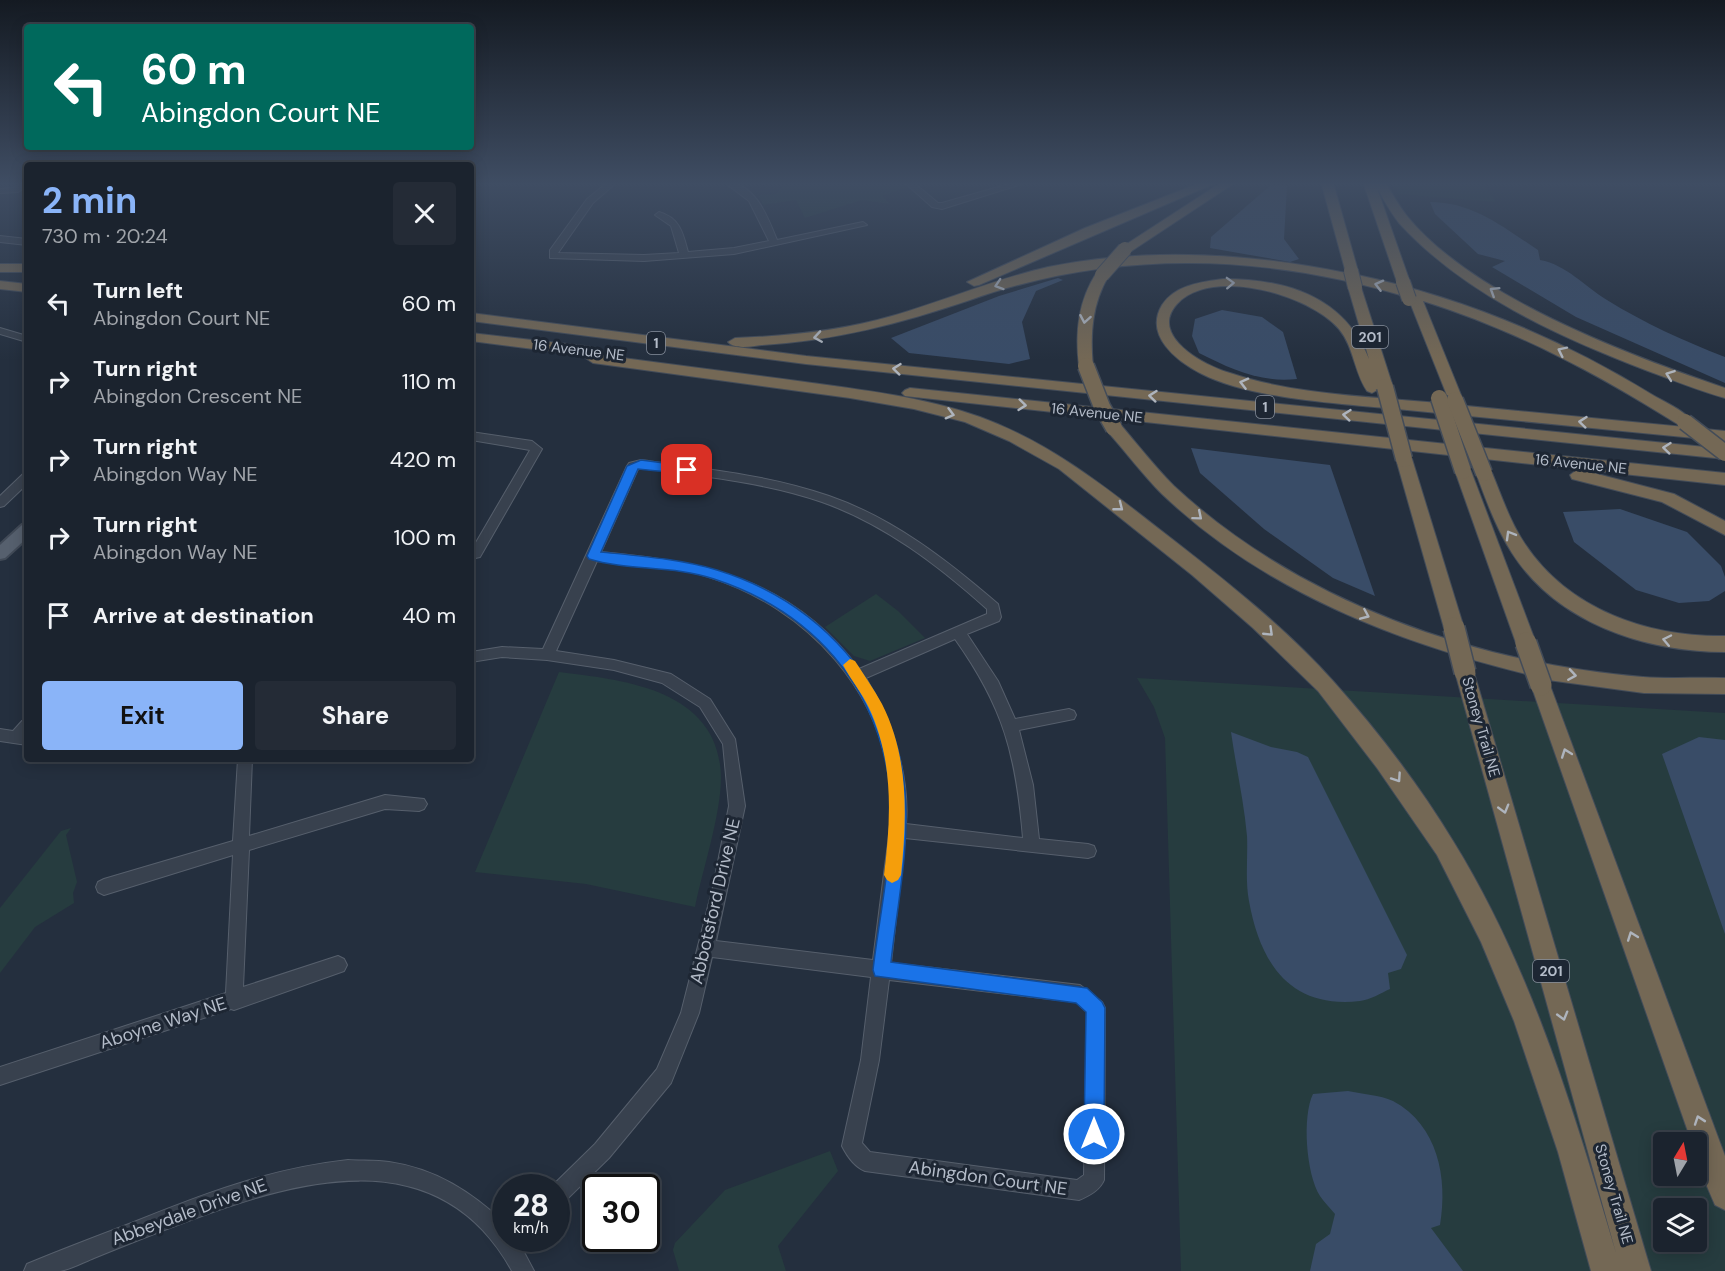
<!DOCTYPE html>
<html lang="en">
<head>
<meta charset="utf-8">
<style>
  body { margin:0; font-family:"DM Sans",sans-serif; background:#242b36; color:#f1f3f6; height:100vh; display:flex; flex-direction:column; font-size:22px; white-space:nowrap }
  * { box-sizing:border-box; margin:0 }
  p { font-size:20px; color:#a0a4aa }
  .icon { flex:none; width:33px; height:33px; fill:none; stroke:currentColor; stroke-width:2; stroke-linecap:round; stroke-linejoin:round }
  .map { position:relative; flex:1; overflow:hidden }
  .drawer { position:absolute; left:24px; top:162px; width:450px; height:600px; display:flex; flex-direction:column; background:#1b232e; border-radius:6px; box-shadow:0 3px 15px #0003,0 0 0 2px #39404a }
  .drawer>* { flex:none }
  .guide { position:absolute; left:24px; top:24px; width:450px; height:126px; border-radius:6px; box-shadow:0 3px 15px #0003,0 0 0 2px #39404a; background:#00695c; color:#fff; overflow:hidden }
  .needle { width:39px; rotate:10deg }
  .tools { position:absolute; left:1653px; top:1132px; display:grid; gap:12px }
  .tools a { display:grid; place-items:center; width:54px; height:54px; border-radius:6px; background:#1b232e; box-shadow:0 3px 15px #0003,0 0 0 2px #39404a; font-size:30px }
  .speed { position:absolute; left:492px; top:1174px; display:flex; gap:12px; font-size:30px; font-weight:700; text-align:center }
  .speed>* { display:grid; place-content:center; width:78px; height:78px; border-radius:50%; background:#1b232e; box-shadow:0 3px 15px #0003,0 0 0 2px #39404a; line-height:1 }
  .speed small { font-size:15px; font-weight:400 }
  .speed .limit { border:3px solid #111; border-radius:9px; background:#fff; color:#111 }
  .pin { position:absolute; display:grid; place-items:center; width:51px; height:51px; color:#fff; margin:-26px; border-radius:12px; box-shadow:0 3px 9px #0006 }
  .me { position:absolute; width:66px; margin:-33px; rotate:0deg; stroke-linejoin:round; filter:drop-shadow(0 0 4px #0008) }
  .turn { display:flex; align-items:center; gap:21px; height:126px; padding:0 18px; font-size:27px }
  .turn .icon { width:78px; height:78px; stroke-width:2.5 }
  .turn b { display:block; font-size:42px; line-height:51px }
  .round { display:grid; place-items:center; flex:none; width:63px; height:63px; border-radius:6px; background:#242b36 }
  .overview { display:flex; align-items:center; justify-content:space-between; height:102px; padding:0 18px }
  h1 { font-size:36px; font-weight:700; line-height:45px; color:#8ab4f8 }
  .button { display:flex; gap:12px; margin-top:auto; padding:12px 18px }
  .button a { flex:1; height:69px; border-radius:6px; background:#8ab4f8; color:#111; font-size:24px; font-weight:700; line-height:69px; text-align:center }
  .button a+a { background:#242b36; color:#f1f3f6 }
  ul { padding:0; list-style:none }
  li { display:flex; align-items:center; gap:18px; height:78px; padding:0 18px }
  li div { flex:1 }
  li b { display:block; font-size:22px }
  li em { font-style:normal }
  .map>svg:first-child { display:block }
  .green { fill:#263c3f; fill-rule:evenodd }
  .water { fill:#394c67 }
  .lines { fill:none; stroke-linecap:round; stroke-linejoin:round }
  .minor-casing { stroke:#565f6c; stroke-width:2 }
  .major-casing { stroke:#414a57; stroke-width:4 }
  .highway-casing { stroke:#434c59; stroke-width:2 }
  .minor { fill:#38414e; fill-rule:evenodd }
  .major { fill:#56606e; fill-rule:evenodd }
  .highway { fill:#746855; fill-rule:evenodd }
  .highway-bridge-far2-casing { stroke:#434c59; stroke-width:16; stroke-linecap:butt }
  .highway-bridge-far1-casing { stroke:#434c59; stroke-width:19; stroke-linecap:butt }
  .highway-bridge-casing { stroke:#434c59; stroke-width:24; stroke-linecap:butt }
  .highway-bridge-far2 { stroke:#746855; stroke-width:14 }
  .highway-bridge-far1 { stroke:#746855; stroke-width:16 }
  .highway-bridge { stroke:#746855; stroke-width:21 }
  .oneway { stroke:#aeb4bd }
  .route { fill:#1a73e8; stroke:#114b97; stroke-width:1.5 }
  .slow { fill:#f59e0b }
  .labels { text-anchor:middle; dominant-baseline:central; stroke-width:6; stroke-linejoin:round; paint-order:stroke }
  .shield { fill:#1d2633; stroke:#878f9c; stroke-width:1.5 }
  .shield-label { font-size:14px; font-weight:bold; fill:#b4bcc9 }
  .street-label { font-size:15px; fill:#b4bcc9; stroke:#1d2633 }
  .near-street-label { font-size:18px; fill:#b4bcc9; stroke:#1d2633 }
</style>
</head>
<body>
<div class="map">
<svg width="1725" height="1271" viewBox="0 0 1725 1271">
  <rect width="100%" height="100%" fill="#242f3e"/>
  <g class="green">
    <path d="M786 182H902L908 187 882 196 890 204 862 200 805 218 796 200 763 205 759 195 776 194Z"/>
    <path d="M1394 182H1482L1496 202 1398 194Z"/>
    <path d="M876 594 898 611 925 638 870 661 854 656 825 627Z"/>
    <path d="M559 672C624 680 719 689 721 777 721 815 703 868 695 907L586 884 475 872Z"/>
    <path d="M1137 678 1725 713V1271H1181L1165 738 1154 707ZM1664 1143H1696V1176H1664ZM1664 1209H1696V1242H1664Z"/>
    <path d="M71 828 66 835 77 882 73 893 74 903 35 927 0 973V908L61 831Z"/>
    <path d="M830 1151 838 1171 778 1246 786 1271H679L673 1250 675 1243 725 1190Z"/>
  </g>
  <g class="water">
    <path d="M1272 184 1287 186 1284 239 1299 259 1290 262 1210 248 1211 237Z"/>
    <path d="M1430 202C1473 202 1503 227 1538 250L1540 260C1567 265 1584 286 1607 300 1644 323 1684 341 1725 357V383L1576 317 1492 267 1505 261 1478 254 1435 214Z"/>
    <path d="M1058 278 1063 280 1036 291 1022 322 1030 359 1009 364 909 353 891 338 999 296Z"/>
    <path d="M1222 310 1262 317 1283 332 1297 379C1260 383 1231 369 1199 353L1192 336 1195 319Z"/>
    <path d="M1191 448 1330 465 1375 596 1333 578 1264 529 1200 473Z"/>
    <path d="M1620 509 1687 532 1721 566 1725 577V591L1709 601 1679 603 1636 590 1574 542 1563 512Z"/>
    <path d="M1231 732 1271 747 1297 752 1308 757 1407 955 1401 969 1388 973 1390 989C1381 993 1370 1000 1360 1001 1290 1009 1260 963 1249 901 1245 880 1248 857 1247 836 1244 802 1236 767 1231 732Z"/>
    <path d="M1699 737 1725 740V934L1662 754Z"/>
    <path d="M1348 1091C1362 1094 1380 1095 1393 1101 1438 1125 1448 1178 1440 1225L1431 1228 1463 1271H1310L1316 1244 1330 1234 1335 1214C1330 1208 1324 1202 1320 1196 1306 1174 1302 1116 1313 1094Z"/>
  </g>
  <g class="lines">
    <g class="minor-casing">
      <g id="minor">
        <path d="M23 182H27V186L18 192 0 193V189L13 188Z"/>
        <path d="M608 182H617L593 203 558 253 644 255 679 253 671 226 655 215 659 212C680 218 683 233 688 252L734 248 769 241 749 201 724 182C755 182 767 215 777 240L863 222 867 225 734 254 644 261 550 258V250L587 199Z"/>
        <path d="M904 182H913L938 203H942L1016 182H1028L942 209 932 207Z"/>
        <path d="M0 236 27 239V245L0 242Z"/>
        <path d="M0 328 27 336V342L0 334Z"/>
        <path d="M471 432 532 441 542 449 480 557 471 559V551L530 450 471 440Z"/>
        <path d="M641 460C704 469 769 475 829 496 893 518 947 560 998 604L1001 617 999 621 967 634 998 681 1015 719 1069 709 1074 711 1076 715 1074 719 1019 730 1033 785 1039 839 1088 844 1094 846 1096 851 1094 856 1088 858 905 838 891 963 1080 985 1102 1002 1105 1008 1104 1180C1100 1190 1089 1196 1079 1200L865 1171C855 1167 847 1156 842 1146L861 1060 871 977 712 957 699 1013 671 1083 609 1158 563 1203 556 1206V1188H550L595 1144 657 1069 681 1013 713 887 729 806 723 744 700 707 662 683 614 670 547 660 502 657 471 662V652L502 647 543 649 627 466 629 463ZM641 468C701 476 764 482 822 502 884 524 938 565 987 609V614L859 669C792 579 706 562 601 552L638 469ZM597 561C634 564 673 566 709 577 807 608 886 692 891 798 892 821 888 843 885 866 881 897 877 929 873 960L716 941 745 806 735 739 710 699 671 674 614 660 556 651ZM955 639C1004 708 1016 755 1023 838L906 824C910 772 891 723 866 678ZM889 980 1076 1002 1087 1012 1084 1175 1077 1180 870 1152 862 1143 879 1060Z"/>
        <path d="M27 473V484L4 506 0 507V496L23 474Z"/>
        <path d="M27 719V745L0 741V729L13 731 22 721Z"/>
        <path d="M238 759H252L249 836 385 795 424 799 427 804 424 809 419 811 385 809 249 850 243 987 338 956 344 959 347 965 344 971 234 1010 231 1009 0 1085V1067L226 993 233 855 104 895 98 892 96 887 98 882 104 879 233 841Z"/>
        <path d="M348 1160C361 1161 376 1160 389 1162 437 1169 471 1192 506 1224V1239H517L534 1271H512C437 1135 292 1181 175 1226 148 1236 121 1247 94 1258 84 1262 71 1269 60 1271 48 1271 35 1271 24 1271L27 1264C60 1250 95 1237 129 1224 203 1194 268 1169 348 1160Z"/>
      </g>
    </g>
    <g class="major-casing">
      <path id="major" d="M27 524V538L5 558 0 559V545L22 525Z"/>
    </g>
    <g class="highway-casing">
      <g id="highway">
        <path d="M1202 182H1218L979 285 974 286 967 282 1085 228Z"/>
        <path d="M1222 182H1236L1130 252H1120L1119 249Z"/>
        <path d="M1321 182H1333L1358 271 1353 274C1458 296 1560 338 1651 394 1664 402 1684 410 1693 422L1685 427 1679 425C1598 374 1516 330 1423 301L1463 400 1460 403H1450L1409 300 1411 298C1265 253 1114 249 970 300 902 323 834 341 762 345 752 346 735 350 728 342L735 338C788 336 841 331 892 316 944 301 995 279 1048 267 1146 247 1248 253 1346 273Z"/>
        <path d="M1363 182H1385C1392 193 1399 206 1407 216 1473 297 1628 355 1725 388V398C1699 391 1673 380 1648 371 1559 337 1464 294 1399 223 1391 213 1384 200 1377 188L1410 282 1403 286 1398 285Z"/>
        <rect x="0" y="264" width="27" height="8"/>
        <path d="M1102 271 1109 275C1092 304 1090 333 1093 366L1086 370 1079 366C1075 332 1078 301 1097 272Z"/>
        <path d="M1223 279C1286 279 1344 296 1369 359L1348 287 1355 283 1360 284 1393 387 1385 392 1379 389 1372 393 1367 391C1354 372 1354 347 1339 329 1310 295 1212 266 1177 304 1148 336 1205 366 1230 373 1292 394 1362 396 1427 402 1526 412 1626 421 1725 431V441C1619 431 1513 420 1407 410 1349 404 1253 400 1202 374 1176 361 1144 335 1162 305 1175 285 1201 282 1223 279Z"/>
        <path d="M0 281 27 284V292L0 289Z"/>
        <path d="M471 313 806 356 1725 449V459L806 364 471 321Z"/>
        <path d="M471 333 585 346 601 349 603 352 600 355C668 364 737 373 805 382 863 390 924 397 980 417 1054 444 1110 491 1172 539 1226 581 1288 630 1333 681 1377 730 1419 785 1453 841 1531 967 1574 1112 1616 1253L1455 672 1458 666 1465 664 1472 666 1651 1271H1591L1558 1152 1514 1021 1481 942 1437 855 1377 768 1318 691 1253 628 1192 575 1059 469 1009 441 965 422 914 409 850 398 593 363 581 355 471 341Z"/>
        <path d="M910 388 1725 473V485L905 396 902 393 905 390Z"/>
        <path d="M1114 423 1120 424C1138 445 1155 467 1174 486 1299 602 1475 663 1643 677 1670 679 1698 677 1725 678V694L1644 693 1548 680 1725 1156V1210L1715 1205C1707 1186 1696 1164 1696 1143H1692L1531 685 1534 679 1539 677C1402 645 1266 593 1162 494 1143 475 1126 452 1108 432L1106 428 1108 424Z"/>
        <path d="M1404 454 1412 459 1464 628 1461 633 1454 635 1447 633 1444 628 1396 459Z"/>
        <path d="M1463 466 1471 471 1536 643 1533 648 1526 651 1519 648 1516 643 1455 471Z"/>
        <path d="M1484 467 1492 473C1502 497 1510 522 1525 544 1569 610 1648 637 1725 636V652C1645 652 1557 623 1512 553 1496 528 1486 500 1476 473Z"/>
        <path d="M1578 469 1674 494 1725 521V535L1662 502 1572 479 1570 475Z"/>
      </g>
    </g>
    <use href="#minor" class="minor"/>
    <use href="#major" class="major"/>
    <use href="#highway" class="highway"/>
    <g class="highway-bridge-far2-casing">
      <g id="highway-bridge-far2">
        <path d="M1351 271 1355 287"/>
        <path d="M1102 275 1125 249"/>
        <path d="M1403 282 1409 299"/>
      </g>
    </g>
    <g class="highway-bridge-far1-casing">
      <g id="highway-bridge-far1">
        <path d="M1086 366 1102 407 1114 428"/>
        <path d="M1385 387 1404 459"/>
        <path d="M1439 398 1463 471"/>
        <path d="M1455 400 1484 473"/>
        <path d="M1685 422 1725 453"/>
      </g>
    </g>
    <g class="highway-bridge-casing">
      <g id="highway-bridge">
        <path d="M1454 628 1465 672"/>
        <path d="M1526 643 1541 685"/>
      </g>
    </g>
    <use href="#highway-bridge-far2" class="highway-bridge-far2"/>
    <use href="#highway-bridge-far1" class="highway-bridge-far1"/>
    <use href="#highway-bridge" class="highway-bridge"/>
  </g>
  <defs><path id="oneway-chevron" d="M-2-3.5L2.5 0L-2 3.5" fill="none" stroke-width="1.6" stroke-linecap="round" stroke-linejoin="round" transform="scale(1.5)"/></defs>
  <g class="oneway">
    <use href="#oneway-chevron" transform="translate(1230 283) rotate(-2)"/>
    <use href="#oneway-chevron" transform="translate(999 285) rotate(162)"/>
    <use href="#oneway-chevron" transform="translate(1379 285) rotate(-166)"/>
    <use href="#oneway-chevron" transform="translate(1494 291) rotate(-148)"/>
    <use href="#oneway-chevron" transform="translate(1085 319) rotate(100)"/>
    <use href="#oneway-chevron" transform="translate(818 337) rotate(171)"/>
    <use href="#oneway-chevron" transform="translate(1562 351) rotate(-154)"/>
    <use href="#oneway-chevron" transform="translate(897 369) rotate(-174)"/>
    <use href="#oneway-chevron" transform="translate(1670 375) rotate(-160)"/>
    <use href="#oneway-chevron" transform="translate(1244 383) rotate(-166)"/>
    <use href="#oneway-chevron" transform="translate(1153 396) rotate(-174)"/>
    <use href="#oneway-chevron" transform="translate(1022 405) rotate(6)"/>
    <use href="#oneway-chevron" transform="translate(950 414) rotate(15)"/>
    <use href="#oneway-chevron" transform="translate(1347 415) rotate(-174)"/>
    <use href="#oneway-chevron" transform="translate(1583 422) rotate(-174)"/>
    <use href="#oneway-chevron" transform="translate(1667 448) rotate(-174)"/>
    <use href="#oneway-chevron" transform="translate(1119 507) rotate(38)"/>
    <use href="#oneway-chevron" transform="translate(1198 516) rotate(40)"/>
    <use href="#oneway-chevron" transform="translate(1510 535) rotate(-120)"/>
    <use href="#oneway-chevron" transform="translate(1365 615) rotate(23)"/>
    <use href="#oneway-chevron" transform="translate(1269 632) rotate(44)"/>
    <use href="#oneway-chevron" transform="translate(1667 640) rotate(-168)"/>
    <use href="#oneway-chevron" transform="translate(1572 675) rotate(9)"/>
    <use href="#oneway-chevron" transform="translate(1566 753) rotate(-110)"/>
    <use href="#oneway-chevron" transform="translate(1397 778) rotate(56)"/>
    <use href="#oneway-chevron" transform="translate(1504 809) rotate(74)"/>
    <use href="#oneway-chevron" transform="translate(1632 936) rotate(-110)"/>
    <use href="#oneway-chevron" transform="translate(1563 1016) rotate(74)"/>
    <use href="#oneway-chevron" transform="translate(1699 1120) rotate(-109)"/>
  </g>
  <linearGradient id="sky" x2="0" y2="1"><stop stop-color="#141a22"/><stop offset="0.51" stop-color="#3f4d63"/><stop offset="1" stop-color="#3f4d63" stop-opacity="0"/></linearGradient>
  <rect width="1725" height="360" fill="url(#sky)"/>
  <path class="route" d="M641 460 687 466 693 470 687 474 638 469 601 552C640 556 680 559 717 570 818 601 896 684 905 791 910 847 897 906 891 962L1087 988 1102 1002 1105 1008 1104 1134 1101 1140 1094 1143 1087 1140 1084 1134 1086 1012 1076 1003 875 976 873 970C879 917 896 840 890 789 878 685 812 611 714 579 673 565 628 571 589 559L587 556 627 466Z"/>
  <path class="slow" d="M850 659 855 661C864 675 874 689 882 704 909 757 907 817 901 875L898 880 892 883 887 880 884 875C891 819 894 761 869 708 862 693 851 680 843 665Z"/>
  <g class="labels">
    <g class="shield">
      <rect x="1352" y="326" width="36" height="22" rx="4.5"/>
      <rect x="647" y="332" width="18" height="22" rx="4.5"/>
      <rect x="1256" y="396" width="18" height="22" rx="4.5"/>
      <rect x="1533" y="960" width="36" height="22" rx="4.5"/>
    </g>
    <g class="shield-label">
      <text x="1370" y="337">201</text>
      <text x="656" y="343">1</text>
      <text x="1265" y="407">1</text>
      <text x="1551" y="971">201</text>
    </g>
    <g class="street-label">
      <text transform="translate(579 350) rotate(7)">16 Avenue NE</text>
      <text transform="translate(1097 413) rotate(6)">16 Avenue NE</text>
      <text transform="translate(1581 464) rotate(6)">16 Avenue NE</text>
      <text transform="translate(1481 727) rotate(74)">Stoney Trail NE</text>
      <text transform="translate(1614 1194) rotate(74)">Stoney Trail NE</text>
    </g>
    <g class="near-street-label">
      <text transform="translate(715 901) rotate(-77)">Abbotsford Drive NE</text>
      <text transform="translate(163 1023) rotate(-18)">Aboyne Way NE</text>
      <text transform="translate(988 1178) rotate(8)">Abingdon Court NE</text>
      <text transform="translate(189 1212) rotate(-20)">Abbeydale Drive NE</text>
    </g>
  </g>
</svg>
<div class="tools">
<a><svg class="needle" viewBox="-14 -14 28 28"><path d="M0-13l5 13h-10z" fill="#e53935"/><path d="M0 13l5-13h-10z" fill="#a0a4aa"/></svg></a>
<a><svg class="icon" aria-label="layers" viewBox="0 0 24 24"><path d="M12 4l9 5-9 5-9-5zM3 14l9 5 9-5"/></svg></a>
</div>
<div class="speed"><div>28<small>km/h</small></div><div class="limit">30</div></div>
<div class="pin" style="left:687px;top:470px;background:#d93025"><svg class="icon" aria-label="arrive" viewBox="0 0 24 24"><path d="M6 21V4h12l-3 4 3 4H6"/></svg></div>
<svg class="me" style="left:1094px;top:1134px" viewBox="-20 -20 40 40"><circle r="17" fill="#1a73e8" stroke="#fff" stroke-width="3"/><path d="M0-11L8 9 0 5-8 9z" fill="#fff"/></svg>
<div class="guide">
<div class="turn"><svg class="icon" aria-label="left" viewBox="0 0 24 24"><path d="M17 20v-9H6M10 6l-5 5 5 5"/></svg><div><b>60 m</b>Abingdon Court NE</div></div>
</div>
<section class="drawer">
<div class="overview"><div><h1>2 min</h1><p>730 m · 20:24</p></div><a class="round"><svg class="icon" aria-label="close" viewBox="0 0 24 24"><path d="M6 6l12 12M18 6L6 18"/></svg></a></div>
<ul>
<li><svg class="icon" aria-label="left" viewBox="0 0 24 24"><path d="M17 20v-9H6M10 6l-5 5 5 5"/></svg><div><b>Turn left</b><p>Abingdon Court NE</p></div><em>60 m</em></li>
<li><svg class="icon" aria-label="right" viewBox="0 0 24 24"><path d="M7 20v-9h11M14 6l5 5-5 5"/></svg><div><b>Turn right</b><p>Abingdon Crescent NE</p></div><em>110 m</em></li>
<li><svg class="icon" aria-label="right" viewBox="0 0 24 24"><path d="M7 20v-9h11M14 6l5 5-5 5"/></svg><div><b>Turn right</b><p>Abingdon Way NE</p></div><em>420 m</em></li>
<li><svg class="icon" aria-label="right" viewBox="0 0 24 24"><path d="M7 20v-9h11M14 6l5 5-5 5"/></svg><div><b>Turn right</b><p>Abingdon Way NE</p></div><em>100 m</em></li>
<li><svg class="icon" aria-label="arrive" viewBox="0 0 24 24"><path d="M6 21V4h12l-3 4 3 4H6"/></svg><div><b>Arrive at destination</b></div><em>40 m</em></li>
</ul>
<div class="button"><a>Exit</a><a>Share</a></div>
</section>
</div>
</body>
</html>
